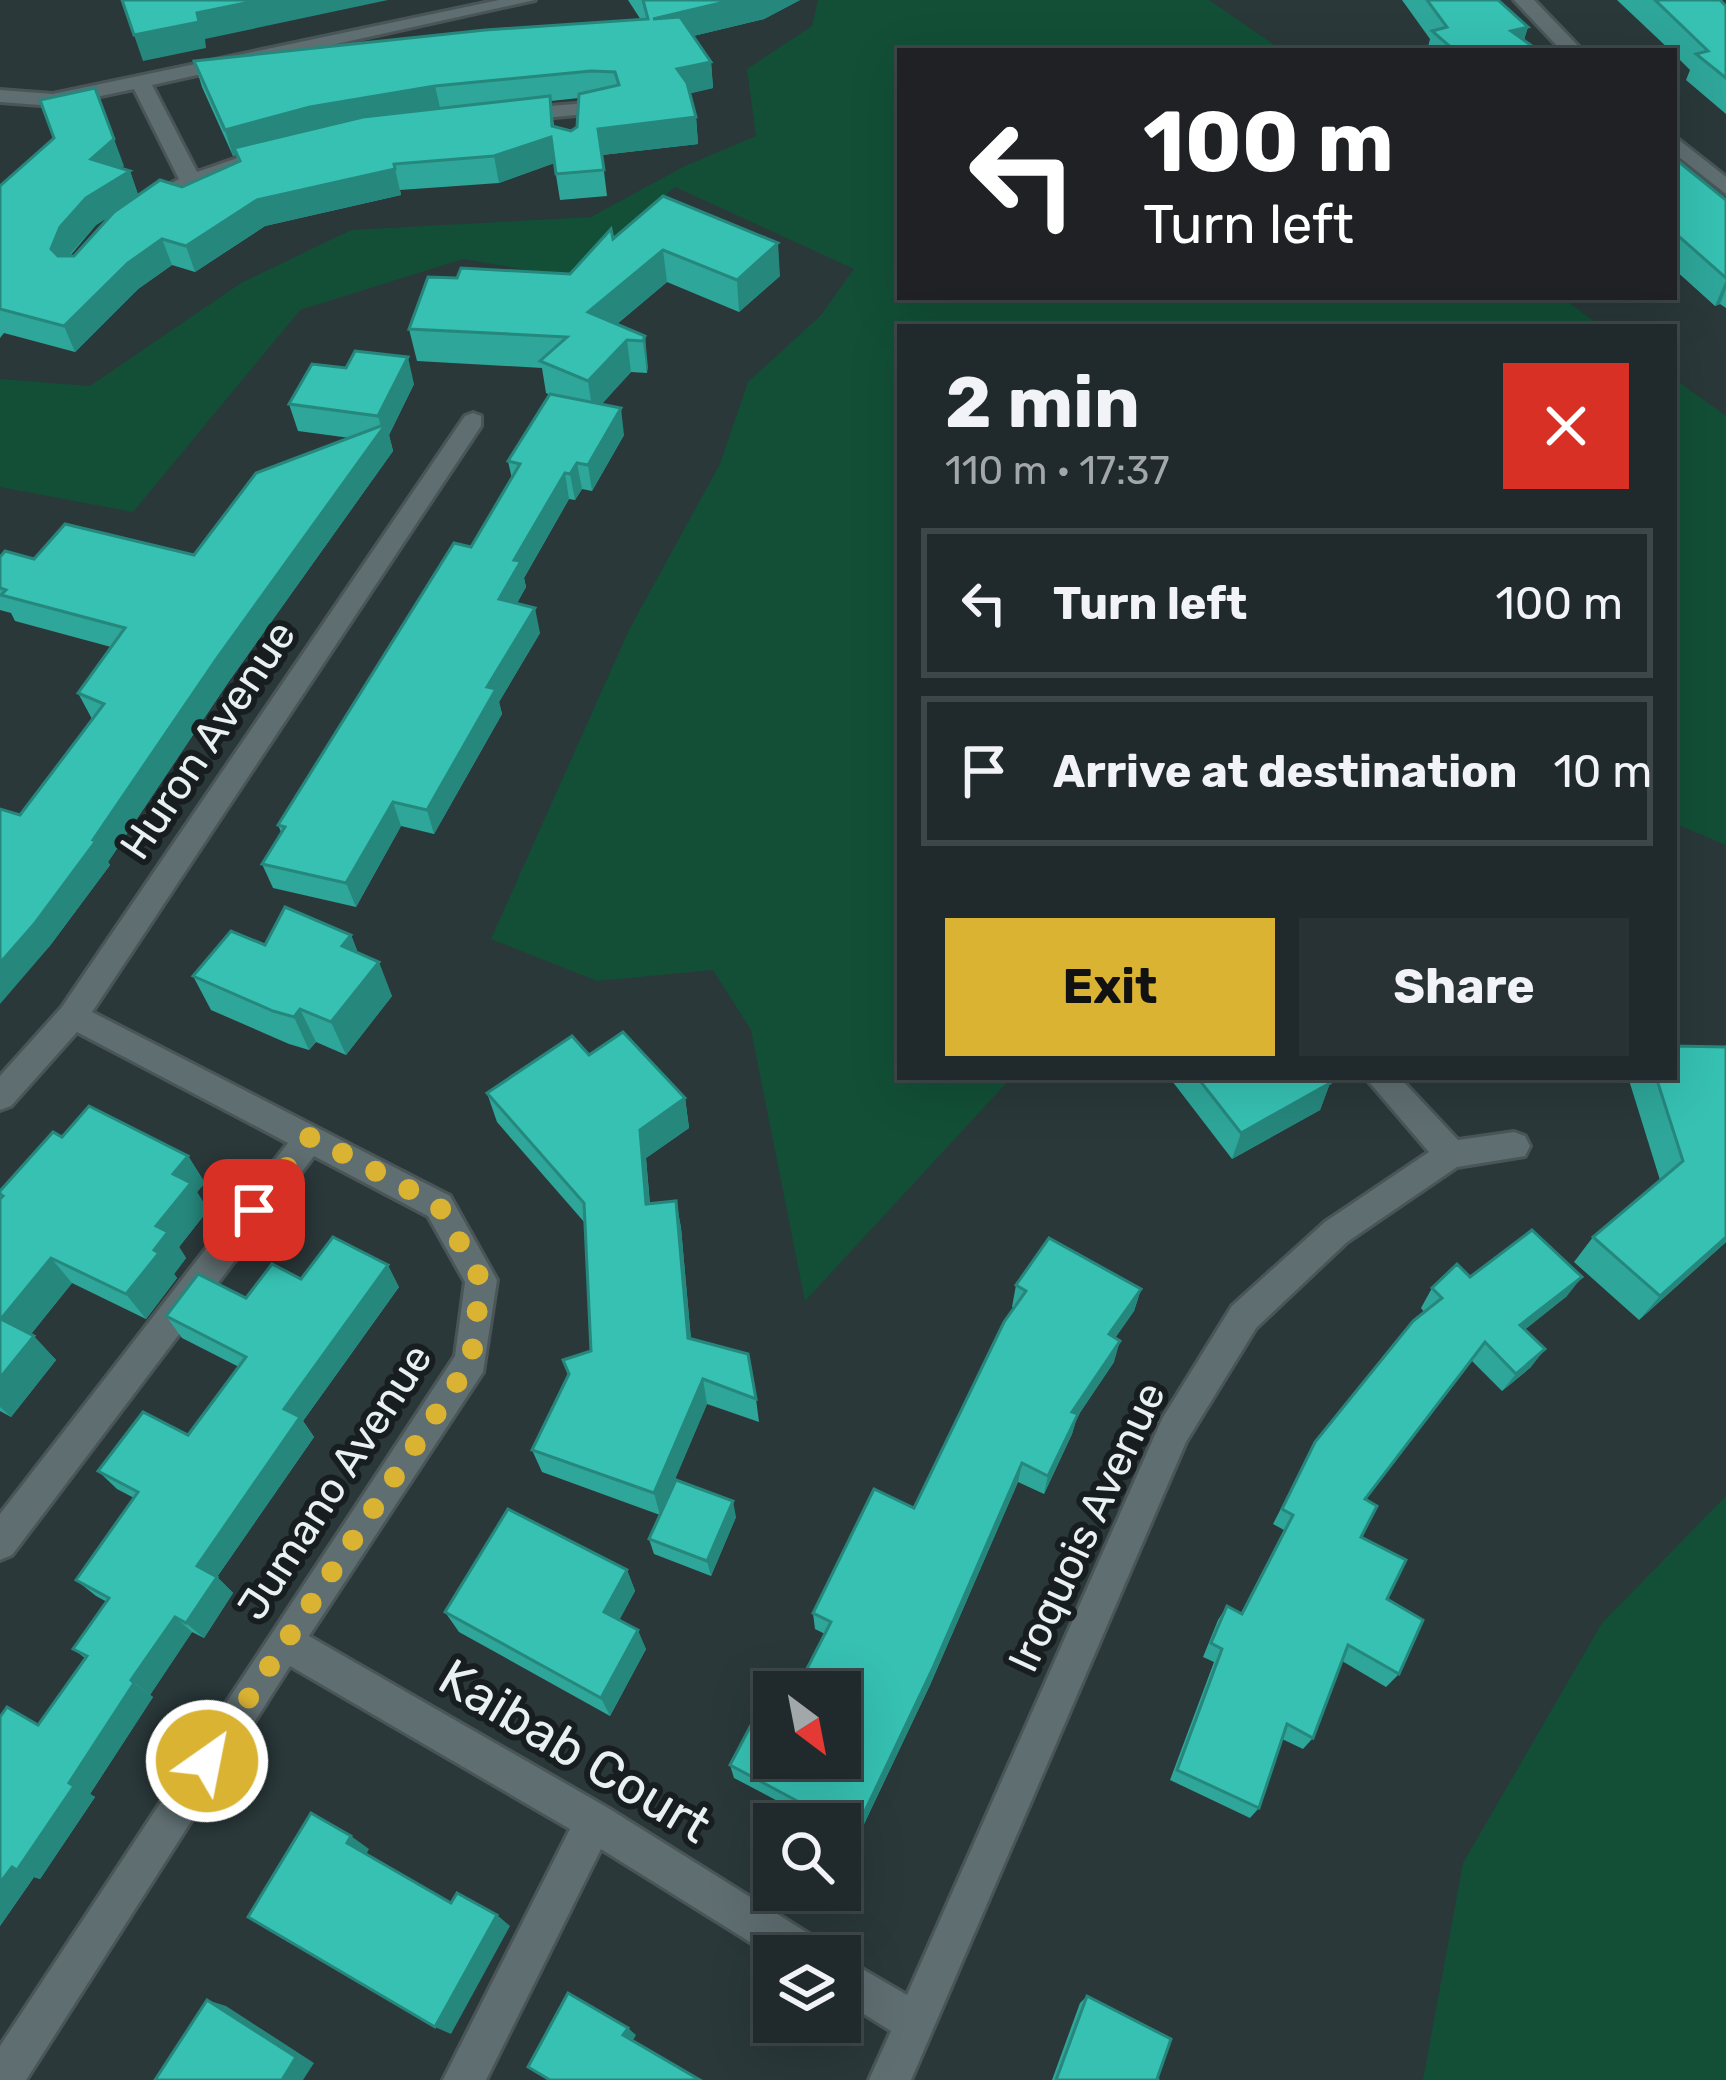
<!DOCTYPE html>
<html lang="en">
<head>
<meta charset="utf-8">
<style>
  body { margin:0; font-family:Rubik,sans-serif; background:#283234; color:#f1f3f6; height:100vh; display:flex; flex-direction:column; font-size:45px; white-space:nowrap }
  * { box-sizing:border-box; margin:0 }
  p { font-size:39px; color:#a2a7a9 }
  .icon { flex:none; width:66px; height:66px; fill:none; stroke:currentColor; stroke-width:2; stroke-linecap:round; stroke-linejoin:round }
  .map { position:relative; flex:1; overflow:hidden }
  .drawer { position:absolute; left:897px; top:324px; width:780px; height:756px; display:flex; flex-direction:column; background:#202a2c; border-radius:0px; box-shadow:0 12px 48px #0002,0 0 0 3px #3d4648 }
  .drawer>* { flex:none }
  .banner { position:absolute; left:897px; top:48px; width:780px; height:252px; border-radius:0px; box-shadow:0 12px 48px #0002,0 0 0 3px #3d4648; background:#202124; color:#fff; overflow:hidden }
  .needle { width:78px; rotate:148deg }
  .buttons { position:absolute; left:753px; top:1671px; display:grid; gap:24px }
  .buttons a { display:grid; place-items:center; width:108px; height:108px; border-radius:0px; background:#202a2c; box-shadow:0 12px 48px #0002,0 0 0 3px #3d4648; font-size:60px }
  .pin { position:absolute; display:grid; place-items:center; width:102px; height:102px; color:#fff; margin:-51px; border-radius:24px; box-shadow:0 6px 18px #0006 }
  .me { position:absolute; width:132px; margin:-66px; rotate:33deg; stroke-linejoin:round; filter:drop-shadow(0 0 9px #0008) }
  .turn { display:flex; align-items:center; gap:42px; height:252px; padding:0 48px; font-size:54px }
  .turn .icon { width:156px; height:156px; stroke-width:2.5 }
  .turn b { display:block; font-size:84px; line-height:102px }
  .round { display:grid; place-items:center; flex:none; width:126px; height:126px; border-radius:0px; background:#283234 }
  .summary { display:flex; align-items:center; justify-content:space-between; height:204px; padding:0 48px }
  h1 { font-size:72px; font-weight:700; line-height:90px }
  .primary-button { display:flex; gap:24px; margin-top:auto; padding:24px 48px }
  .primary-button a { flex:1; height:138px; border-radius:0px; background:#dab333; color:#111; font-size:48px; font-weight:700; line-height:138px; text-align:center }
  .primary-button a+a { background:#283234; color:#f1f3f6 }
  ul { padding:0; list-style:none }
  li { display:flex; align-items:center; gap:36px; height:150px; margin:0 24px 18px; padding:0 24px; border:6px solid #3d4648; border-radius:0px }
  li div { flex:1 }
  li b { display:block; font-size:45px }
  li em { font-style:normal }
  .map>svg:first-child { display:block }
  .green { fill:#124f36 }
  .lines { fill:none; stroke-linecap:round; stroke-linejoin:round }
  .minor-casing { stroke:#4a5557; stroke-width:6 }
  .minor { fill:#5f6e71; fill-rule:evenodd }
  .wall { fill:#2ea699; fill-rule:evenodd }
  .shaded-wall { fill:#26877d }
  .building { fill:#36c1b2; stroke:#26877d; stroke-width:3 }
  .route { stroke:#dab333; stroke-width:21; stroke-dasharray:0 37.8 }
  .labels { text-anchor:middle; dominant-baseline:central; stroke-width:12; stroke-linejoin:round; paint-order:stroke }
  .street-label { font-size:42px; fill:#e8f0f2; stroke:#181e1f }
  .near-street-label { font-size:51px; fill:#e8f0f2; stroke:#181e1f }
</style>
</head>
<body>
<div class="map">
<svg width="1726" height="2080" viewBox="0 0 1726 2080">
  <rect width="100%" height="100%" fill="#2a383a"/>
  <g class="green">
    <path d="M818 0H1209L1283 51H900V297H1561L1602 327H900V1077H1012L805 1301 751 1030 713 970 597 981 491 939 629 630 720 464 748 382 821 315 854 269 675 187 573 278 463 259 300 310 133 512 0 487V379L90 386 241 283 351 230 591 217 685 166 756 136 747 69 812 26Z"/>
    <path d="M1674 379 1726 416V845L1674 823Z"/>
    <path d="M1726 1496V2080H1423L1463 1863 1602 1623Z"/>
  </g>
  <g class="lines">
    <g class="minor-casing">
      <g id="minor">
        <path d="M499 0H535L152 85 197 172 260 150 270 156 145 212 138 210V202L179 179 134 89 53 106 0 102V90L53 94Z"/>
        <path d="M1514 0H1534L1583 51H1562Z"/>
        <path d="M610 101 617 103V111L514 121 504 115 514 109Z"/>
        <path d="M1674 136 1726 177V194L1674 153Z"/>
        <path d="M473 413 481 416V426L92 1012 450 1196 497 1280 483 1372 309 1636 608 1808 822 1942 828 1956 774 1957 601 1849 486 2080H443L570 1829 290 1666 26 2080H0V2046L455 1356 465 1282 428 1216 314 1156 12 1555 0 1560V1514L288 1143 77 1032 11 1106 0 1110V1076L62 1007 465 416Z"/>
        <path d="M1365 1077H1399L1458 1140 1514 1132 1525 1136 1530 1146 1525 1156 1457 1167 1347 1242 1256 1328 1186 1442 911 2080H869L891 2031 840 1999V1956L907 1995 1162 1419 1232 1306 1325 1222 1429 1152Z"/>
      </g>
    </g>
    <use href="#minor" class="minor"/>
  </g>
  <g class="wall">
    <path d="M628 0H800L764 19 693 36 711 62 713 88 690 93 696 117 698 144 602 155 607 196 560 200 554 163 499 183 400 190 401 195 265 226 195 272 172 265 138 289 75 352 4 333 0 338V186L124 166 121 168 130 171 138 195 182 187 238 162 236 155 233 156 202 87 194 61 641 20ZM579 98 577 127 571 131 554 126 551 101ZM110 216 74 256H70L96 225Z"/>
    <path d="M1402 0H1498L1528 27 1524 40 1539 51H1427L1430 39Z"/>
    <path d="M1617 0H1720L1726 6V114L1686 80 1690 70 1674 54V51H1671Z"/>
    <path d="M1674 158 1726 200V308L1720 304 1715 306 1674 269Z"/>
    <path d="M613 239 780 276 739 312 667 282 617 324 645 336 647 373 631 372 601 404 624 435 592 491 582 489 575 500 569 499 524 578 526 587 517 603 540 633 499 702 502 714 434 834 401 826 356 907 273 888 262 864 281 832 278 825 471 547 512 479 508 461 550 395 546 393 542 368 417 361 409 329 457 278 570 274Z"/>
    <path d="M414 384 389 435 393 451 227 684 108 862 110 865 49 947 20 815 92 719 78 693 111 647 15 621 11 613 0 610V557L34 559 194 555 350 438 298 431 289 404Z"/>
    <path d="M351 935 358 953 392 996 346 1055 316 1042 309 1050 289 1044 211 1010 193 976 265 945Z"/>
    <path d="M589 1055 685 1098 689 1128 646 1158 650 1204 676 1201 681 1228 691 1339 756 1399 759 1422 707 1404 666 1500 736 1517 711 1576 654 1554 649 1539 660 1515 542 1472 532 1450 568 1375 563 1360 591 1351 585 1223 497 1122 487 1093Z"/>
    <path d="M1169 1077H1325L1330 1083 1320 1110 1232 1159Z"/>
    <path d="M1628 1077H1674L1726 1242 1639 1320 1574 1262 1593 1237 1660 1180Z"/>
    <path d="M62 1137 188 1156 205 1183 197 1192 208 1210 179 1247 186 1258 174 1274 177 1278 146 1319 72 1283 31 1334 56 1360 11 1417 0 1411V1191Z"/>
    <path d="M1470 1277 1567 1296 1525 1329 1531 1367 1502 1391 1472 1361 1366 1499 1361 1537 1387 1599 1399 1674 1386 1687 1342 1661 1313 1738 1303 1749 1282 1739 1259 1808 1250 1818 1170 1780 1214 1662 1203 1657 1218 1620 1227 1606 1241 1613 1284 1530 1273 1524 1315 1442 1424 1312 1421 1308 1432 1288Z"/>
    <path d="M301 1279 399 1287 303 1421 314 1437 217 1577 233 1593 204 1638 192 1632 150 1695 153 1697 90 1794 95 1797 40 1879 34 1877 0 1926V1717L38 1725 85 1658 73 1649 107 1602 96 1596 76 1580 134 1498 117 1489 98 1471 188 1435 239 1367 182 1338 166 1316 246 1298Z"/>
    <path d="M1016 1285 1141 1289 1134 1311 1115 1338 1114 1362 1077 1417 1072 1434 1044 1494 1018 1482 930 1685 855 1843 840 1834V1824H821L734 1778 730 1765 773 1737 825 1634 815 1629 813 1613 914 1508 1014 1308 1012 1307Z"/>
    <path d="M627 1570 635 1591 619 1620 646 1649 610 1716 459 1632 445 1612Z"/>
    <path d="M1087 1996 1157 2079 1159 2080H1052L1080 2003Z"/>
  </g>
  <g class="shaded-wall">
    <path d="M260 0H388L205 39 206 48 143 61 134 35 197 13Z"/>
    <path d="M733 0H800L764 19 656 45 653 19Z"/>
    <path d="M1528 27 1520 51 1511 31Z"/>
    <path d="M711 62 713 88 680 96 677 69Z"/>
    <path d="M435 86 441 112 234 148 236 155 233 156 225 130 310 107Z"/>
    <path d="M696 117 698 144 602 155 598 129Z"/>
    <path d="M551 137 555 163 499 183 494 156Z"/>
    <path d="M114 139 124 166 101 185 91 159Z"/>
    <path d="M395 169 401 195 265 226 195 272 186 246 257 200Z"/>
    <path d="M130 171 139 197 96 225 71 253 62 275 51 249 60 227 86 198Z"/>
    <path d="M162 239 172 265 138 289 75 352 64 326 128 263Z"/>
    <path d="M778 243 780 276 739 312 737 280Z"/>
    <path d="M663 250 667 282 592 345 588 312Z"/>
    <path d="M1726 280V289L1720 304 1715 306Z"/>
    <path d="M645 336 648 368 647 373 643 341Z"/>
    <path d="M627 340 631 372 593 414 588 381Z"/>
    <path d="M408 357 414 384 389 435 393 451 227 684 108 862 110 865 49 947 0 1004V963L93 840 217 658 382 430 378 416Z"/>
    <path d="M621 408 624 435 592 491 588 465Z"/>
    <path d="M577 463 582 489 575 500 570 474Z"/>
    <path d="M565 473 569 499 524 578 526 587 505 625 499 599 514 560Z"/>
    <path d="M535 608 540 633 499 702 502 714 434 834 427 810 487 687Z"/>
    <path d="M393 802 401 826 356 907 346 883Z"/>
    <path d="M351 935 364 969 342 946Z"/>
    <path d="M379 962 392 996 346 1055 331 1022Z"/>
    <path d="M300 1009 316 1042 309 1050 294 1017Z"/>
    <path d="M1330 1083 1320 1110 1232 1159 1241 1133Z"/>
    <path d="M685 1098 689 1128 646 1158 652 1232 646 1204 640 1130Z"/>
    <path d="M188 1156 205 1183 197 1192 208 1210 179 1247 186 1258 174 1274 177 1278 146 1319 126 1294 154 1250 156 1226 173 1174Z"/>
    <path d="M676 1201 681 1228 693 1363 688 1338Z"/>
    <path d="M1726 1237V1242L1639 1320 1660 1296Z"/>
    <path d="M51 1258 72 1283 24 1343 1 1319Z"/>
    <path d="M388 1265 399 1287 303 1421 314 1437 217 1577 233 1593 204 1638 186 1623 197 1566 284 1409Z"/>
    <path d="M1582 1277 1567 1296 1507 1344 1520 1325Z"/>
    <path d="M1141 1289 1134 1311 1103 1355 1109 1334Z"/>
    <path d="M34 1336 56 1360 11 1417 0 1407V1378Z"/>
    <path d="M1120 1341 1114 1362 1077 1417 1072 1434 1044 1494 1048 1476 1072 1412Z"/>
    <path d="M1545 1349 1531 1367 1502 1391 1516 1374Z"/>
    <path d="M703 1379 707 1404 660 1515 654 1493Z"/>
    <path d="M1022 1463 1018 1482 930 1685 855 1843V1832Z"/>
    <path d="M733 1501 736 1517 711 1576 707 1561Z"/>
    <path d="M627 1570 635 1591 613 1632 604 1612Z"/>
    <path d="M175 1617 192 1632 150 1695 131 1680Z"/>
    <path d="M638 1630 646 1649 610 1716 601 1698Z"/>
    <path d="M134 1683 153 1697 90 1794 95 1797 40 1879 34 1877 0 1926V1883Z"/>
    <path d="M351 1836 369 1849 365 1857 347 1843Z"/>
    <path d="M497 1915 510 1926 451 2034 435 2027Z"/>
    <path d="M207 2000 226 2006 314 2063 303 2080H282Z"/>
    <path d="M628 2028 636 2035 632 2042 623 2035Z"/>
  </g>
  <g class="building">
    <path d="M122 0H260L197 13 199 22 134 35Z"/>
    <path d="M643 0H733L653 19 680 17 711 62 677 69 687 83 696 117 598 129 604 170 556 174 551 137 494 156 394 164 395 169 257 200 186 246 162 239 128 263 64 326 0 309V186L54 138 40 100 95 88 114 139 91 159 130 171 86 198 60 227 51 249 58 256H74L114 212 160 180 182 187 240 161 234 148 363 117 550 96 552 126 571 131 577 127 579 94 619 85 615 72 591 71 435 86 310 107 225 130 194 61 485 30 648 19Z"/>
    <path d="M1427 0H1498L1528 27 1511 31 1539 51H1455L1432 31 1447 27Z"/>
    <path d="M1655 0H1720L1726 6V78L1696 54 1708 51Z"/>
    <path d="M1674 158 1726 200V278L1674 232Z"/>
    <path d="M663 196 778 243 737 280 663 250 588 312 645 336 643 341 627 340 588 381 540 361 567 337 409 329 428 277 457 278 461 268 570 274 611 229 613 239Z"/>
    <path d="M355 351 408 357 378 416 289 404 312 364 346 368Z"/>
    <path d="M550 394 621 408 588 465 577 463 570 474 565 473 514 560 521 561 499 599 535 608 487 687 496 689 427 810 393 802 346 883 262 864 285 827 278 825 454 543 471 547 520 464 508 461Z"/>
    <path d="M386 424 217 658 93 840 96 841 35 923 0 963V809L20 815 104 704 78 693 125 628 1 595 6 590 0 588V557L5 551 34 559 65 524 194 555 256 473Z"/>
    <path d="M285 907 351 935 342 946 379 962 331 1022 300 1009 294 1017 273 1011 193 976 231 931 265 945Z"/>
    <path d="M623 1032 685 1098 640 1130 646 1204 676 1201 688 1338 748 1354 756 1399 703 1379 654 1493 532 1450 569 1374 563 1360 591 1351 584 1203 487 1093 572 1036 589 1055Z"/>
    <path d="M1674 1046 1726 1047V1237L1660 1296 1593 1237 1683 1161 1656 1077H1674Z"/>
    <path d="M1197 1077H1325L1330 1083 1241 1133Z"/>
    <path d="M89 1106 188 1156 173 1174 191 1183 156 1226 168 1232 154 1250 159 1253 126 1294 51 1258 1 1319 34 1336 0 1378V1199L3 1196 0 1194V1191L53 1132 62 1137Z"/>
    <path d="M1532 1230 1582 1277 1520 1325 1545 1349 1516 1374 1485 1342 1365 1499 1377 1506 1361 1537 1406 1560 1387 1599 1423 1620 1399 1674 1348 1645 1313 1738 1287 1724 1259 1808 1177 1770 1222 1649 1211 1643 1227 1606 1242 1614 1293 1515 1282 1509 1315 1442 1413 1321 1442 1298 1432 1288 1457 1264 1470 1277Z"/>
    <path d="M333 1237 388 1265 284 1409 300 1417 197 1566 217 1577 186 1623 175 1617 131 1680 134 1683 69 1783 74 1786 17 1870 12 1867 0 1883V1717L7 1707 38 1725 87 1656 73 1649 109 1598 76 1580 138 1492 98 1471 143 1412 188 1435 246 1357 166 1316 198 1274 246 1298 272 1264 301 1279Z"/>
    <path d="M1049 1238 1141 1289 1109 1334 1120 1341 1072 1412 1078 1414 1048 1476 1022 1463 932 1670 855 1832 730 1765 751 1725 773 1737 774 1735V1758H840V1692H795L831 1622 813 1613 874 1489 914 1508 1004 1322 1026 1291 1016 1285Z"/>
    <path d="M676 1480 733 1501 707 1561 649 1539Z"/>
    <path d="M508 1509 627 1570 604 1612 638 1630 601 1698 445 1612Z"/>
    <path d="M311 1813 351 1836 347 1843 451 1903 457 1893 497 1915 435 2027 248 1917Z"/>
    <path d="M568 1993 628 2028 623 2035 700 2080H550L528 2067Z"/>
    <path d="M1087 1996 1171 2039 1157 2079 1159 2080H1056Z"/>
    <path d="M207 2000 296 2057 282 2080H155Z"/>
  </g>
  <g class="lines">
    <path class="route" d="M207 1761 471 1361 481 1280 439 1206 311 1136 254 1210"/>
  </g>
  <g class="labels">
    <g class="street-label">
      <text transform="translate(208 740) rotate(-56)">Huron Avenue</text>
      <text transform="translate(335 1482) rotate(-57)">Jumano Avenue</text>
      <text transform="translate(1087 1527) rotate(-65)">Iroquois Avenue</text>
    </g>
    <g class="near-street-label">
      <text transform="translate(575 1751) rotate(31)">Kaibab Court</text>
    </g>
  </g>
</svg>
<div class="buttons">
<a><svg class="needle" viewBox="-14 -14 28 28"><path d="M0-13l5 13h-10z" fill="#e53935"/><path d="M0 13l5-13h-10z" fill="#a2a7a9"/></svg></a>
<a><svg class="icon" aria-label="search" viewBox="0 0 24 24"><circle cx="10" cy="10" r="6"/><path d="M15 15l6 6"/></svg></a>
<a><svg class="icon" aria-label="layers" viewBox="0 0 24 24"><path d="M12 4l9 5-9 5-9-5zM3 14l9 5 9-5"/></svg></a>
</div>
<div class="pin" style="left:254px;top:1210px;background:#d93025"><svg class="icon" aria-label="arrive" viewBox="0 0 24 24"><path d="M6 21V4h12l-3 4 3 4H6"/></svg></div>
<svg class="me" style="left:207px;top:1761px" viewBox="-20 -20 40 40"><circle r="17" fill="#dab333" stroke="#fff" stroke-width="3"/><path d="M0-11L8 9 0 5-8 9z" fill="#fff"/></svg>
<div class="banner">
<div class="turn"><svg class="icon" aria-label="left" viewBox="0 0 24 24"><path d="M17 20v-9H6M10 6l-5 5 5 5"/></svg><div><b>100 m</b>Turn left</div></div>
</div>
<section class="drawer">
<div class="summary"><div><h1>2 min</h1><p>110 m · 17:37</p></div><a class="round" style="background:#d93025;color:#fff"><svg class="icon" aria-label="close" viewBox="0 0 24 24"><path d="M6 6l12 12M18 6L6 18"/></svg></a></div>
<ul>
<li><svg class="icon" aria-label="left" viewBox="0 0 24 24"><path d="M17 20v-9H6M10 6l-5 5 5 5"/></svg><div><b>Turn left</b></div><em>100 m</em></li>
<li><svg class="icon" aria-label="arrive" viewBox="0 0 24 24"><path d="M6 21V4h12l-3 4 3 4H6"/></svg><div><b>Arrive at destination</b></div><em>10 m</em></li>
</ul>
<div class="primary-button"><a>Exit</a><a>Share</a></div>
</section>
</div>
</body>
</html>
